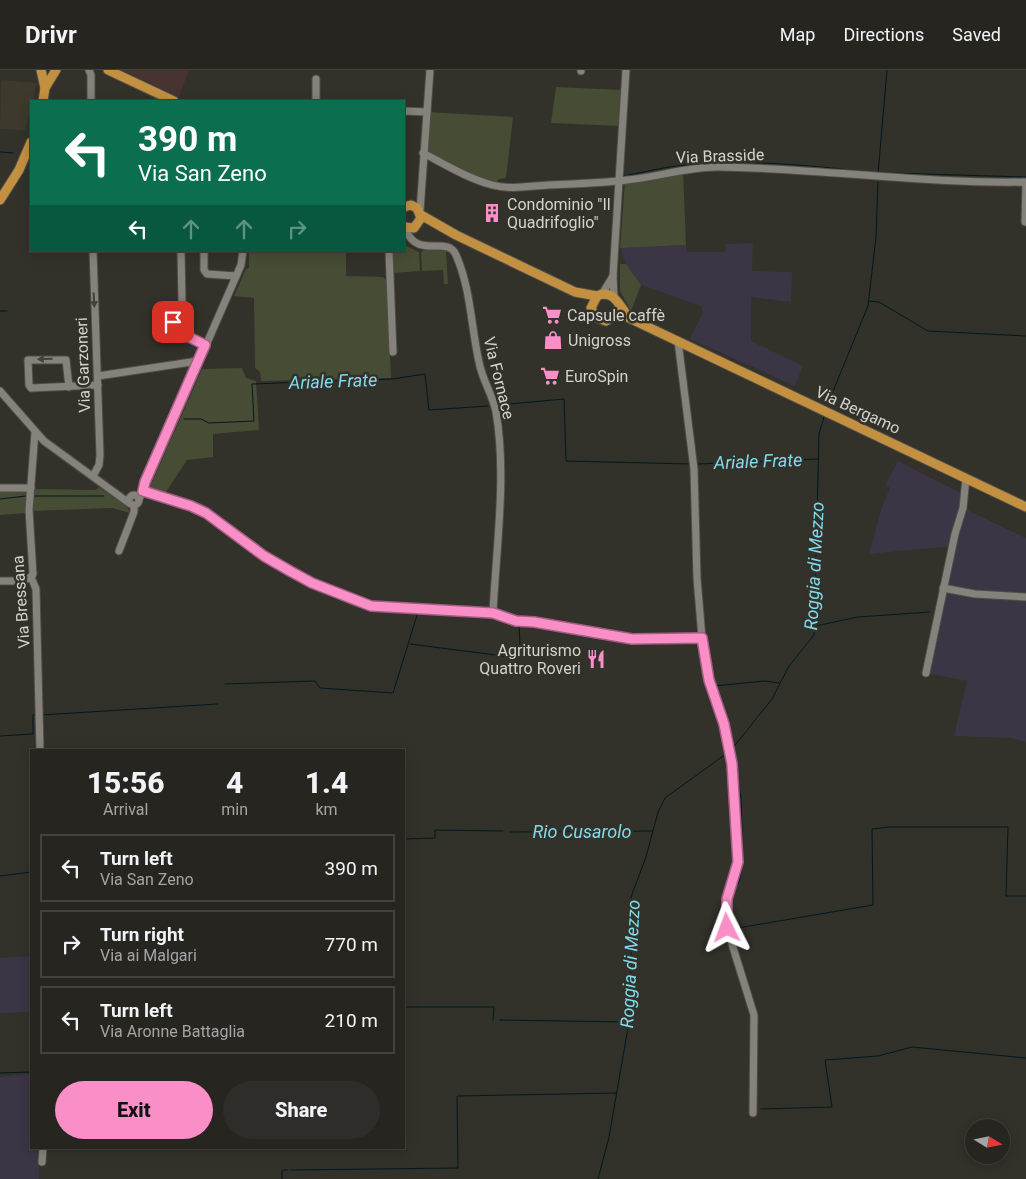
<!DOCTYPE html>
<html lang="en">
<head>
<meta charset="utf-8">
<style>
  body { margin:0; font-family:Roboto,sans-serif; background:#2e2d29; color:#f1f3f6; height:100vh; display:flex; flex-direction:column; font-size:19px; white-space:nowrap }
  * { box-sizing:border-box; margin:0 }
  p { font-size:16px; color:#a4a5a5 }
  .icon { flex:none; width:28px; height:28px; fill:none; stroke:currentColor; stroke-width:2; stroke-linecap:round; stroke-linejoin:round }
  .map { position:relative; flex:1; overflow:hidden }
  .panel { position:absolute; left:30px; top:679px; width:375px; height:400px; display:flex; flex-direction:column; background:#262520; border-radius:0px; box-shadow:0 2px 12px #0003,0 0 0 1px #42423e }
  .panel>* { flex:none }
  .banner { position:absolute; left:30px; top:30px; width:375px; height:152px; border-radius:0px; box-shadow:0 2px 12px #0003,0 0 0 1px #42423e; background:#0b6e4f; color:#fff; overflow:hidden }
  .needle { width:32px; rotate:100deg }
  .controls { position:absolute; left:965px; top:1049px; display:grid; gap:10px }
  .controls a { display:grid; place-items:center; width:45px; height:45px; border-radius:50%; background:#262520; box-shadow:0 2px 12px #0003,0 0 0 1px #42423e; font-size:25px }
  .pin { position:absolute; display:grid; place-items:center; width:42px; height:42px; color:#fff; margin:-21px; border-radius:10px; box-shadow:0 2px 8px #0006 }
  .me { position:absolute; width:55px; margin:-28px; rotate:357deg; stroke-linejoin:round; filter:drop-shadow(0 0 4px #0008) }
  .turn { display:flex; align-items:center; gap:18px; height:105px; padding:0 25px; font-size:22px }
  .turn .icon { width:65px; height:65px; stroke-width:2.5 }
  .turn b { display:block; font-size:35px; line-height:42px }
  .lanes { display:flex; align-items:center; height:48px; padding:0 25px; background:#0003; justify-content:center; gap:25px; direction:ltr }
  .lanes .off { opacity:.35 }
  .eta { display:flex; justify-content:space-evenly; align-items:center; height:85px; text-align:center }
  .eta b { font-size:30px; font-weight:800; line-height:35px }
  .primary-button { display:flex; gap:10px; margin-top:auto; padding:10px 25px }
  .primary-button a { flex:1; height:58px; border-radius:30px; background:#fa8fc8; color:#111; font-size:20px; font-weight:800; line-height:58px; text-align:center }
  .primary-button a+a { background:#2e2d29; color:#f1f3f6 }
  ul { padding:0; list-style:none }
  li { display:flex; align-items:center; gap:15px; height:68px; margin:0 10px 8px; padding:0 15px; border:2px solid #42423e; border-radius:0px }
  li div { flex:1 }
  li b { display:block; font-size:19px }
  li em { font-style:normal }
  header { display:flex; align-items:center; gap:30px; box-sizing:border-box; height:70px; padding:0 25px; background:#262520; border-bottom:1px solid #42423e }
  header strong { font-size:24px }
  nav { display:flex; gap:28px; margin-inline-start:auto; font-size:18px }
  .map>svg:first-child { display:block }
  .commercial { fill:#47332f }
  .industrial { fill:#3b3545 }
  .built { fill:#3d3a2d }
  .green { fill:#464d34 }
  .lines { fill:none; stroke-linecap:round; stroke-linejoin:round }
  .stream { stroke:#001a1f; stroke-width:1 }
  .minor-casing { stroke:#4e4d47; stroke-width:9 }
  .major-casing { stroke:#4e4d47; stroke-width:11 }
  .minor { stroke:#84827a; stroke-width:7 }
  .major { stroke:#c39042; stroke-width:9 }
  .oneway { fill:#42413a }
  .route-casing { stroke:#a25d82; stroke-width:12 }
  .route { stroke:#fa8fc8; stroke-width:9 }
  .labels { text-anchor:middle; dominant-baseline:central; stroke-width:5; stroke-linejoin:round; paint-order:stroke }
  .street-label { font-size:16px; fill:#d4d2ce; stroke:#32312a }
  .poi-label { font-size:16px; fill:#d4d2ce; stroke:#32312a; text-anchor:start }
  .water-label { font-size:18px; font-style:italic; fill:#82dbec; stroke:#32312a }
</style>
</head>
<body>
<header>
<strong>Drivr</strong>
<nav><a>Map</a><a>Directions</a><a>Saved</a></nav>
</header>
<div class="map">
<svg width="1026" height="1109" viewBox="0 0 1026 1109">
  <rect width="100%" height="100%" fill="#32312a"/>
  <path class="commercial" d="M122 0H189L179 27Z"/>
  <g class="industrial">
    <path d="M753 173 752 201 792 202 791 232 751 227V271L803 296 795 316 690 269 703 243 701 236 641 215 626 194 620 178 686 175 687 182H725V174Z"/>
    <path d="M898 391 965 425 963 438 1026 468V672L1010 668 954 666 967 611 926 603 952 476 869 484 882 437 890 418 885 415Z"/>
    <path d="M31 886V942L0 943V888Z"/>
    <path d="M31 1004V1078H40L39 1109H0V1007Z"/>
  </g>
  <path class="built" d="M1 10 37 13 25 60 0 59Z"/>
  <g class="green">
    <path d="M556 17 623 20 620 56 551 53Z"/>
    <path d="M427 42 513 47 506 108 499 109 494 115 423 83Z"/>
    <path d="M683 101 686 175 620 178 625 112Z"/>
    <path d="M404 175 419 182 420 201 393 203 392 181H404Z"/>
    <path d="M424 179 446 181 448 214H444L443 200 422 201 421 183Z"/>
    <path d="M249 181H346V206L383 207 387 211 391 308 261 311 260 302 255 298 254 228 234 226 246 199 249 198Z"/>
    <path d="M620 194H626L641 215 631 241 620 221Z"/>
    <path d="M242 298 246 308 256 311 259 360 213 364V387L187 390 164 425 149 419 202 299Z"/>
    <path d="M99 417 127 437 130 443 112 438 33 441 35 419 96 420Z"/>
    <path d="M27 420 26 443 0 445V421Z"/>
  </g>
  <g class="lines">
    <g class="stream">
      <path d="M0 82 13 83"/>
      <path d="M623 102 624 106C644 102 664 97 685 95 740 88 813 96 870 102"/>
      <path d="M889 103 1026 107"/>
      <path d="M878 104 887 0"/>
      <path d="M868 231 879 232 928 261 1026 266"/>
      <path d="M91 240 92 263"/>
      <path d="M0 241H7"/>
      <path d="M94 299V311"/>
      <path d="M94 320 95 337"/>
      <path d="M829 331 868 236 876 167 878 112"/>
      <path d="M499 335 564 329 566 391 690 394"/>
      <path d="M184 349H201L209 353 254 351 252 314 392 309 425 304 429 340 488 336"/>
      <path d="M698 394 818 389"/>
      <path d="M35 426H104"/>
      <path d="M0 429 26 426"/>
      <path d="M186 437 246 476"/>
      <path d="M815 556 858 547 930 542"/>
      <path d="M599 566C625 578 656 574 684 572"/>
      <path d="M410 574 511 587"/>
      <path d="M518 587 520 576 519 553"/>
      <path d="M225 614 315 611 320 618 393 623 418 542"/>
      <path d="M714 616 765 611 779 613"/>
      <path d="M41 645 218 634"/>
      <path d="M0 666 33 664V645H35"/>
      <path d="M732 679 772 629 789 596 814 565 819 364 824 347"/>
      <path d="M510 762 653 761"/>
      <path d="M404 769 435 768V760L503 761"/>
      <path d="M0 806 31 802"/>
      <path d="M733 820 739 812 743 792 741 728 734 687"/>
      <path d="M730 838 732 859 873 835 872 759 890 757H1008L1006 826H1026"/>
      <path d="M404 937H494L493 950"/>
      <path d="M500 950 628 952"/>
      <path d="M0 1003 31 1002"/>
      <path d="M761 1039 832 1037 825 990 878 986 912 977 1026 988"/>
      <path d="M291 1100 458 1098 457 1026 616 1023"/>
      <path d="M282 1109V1100H288"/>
      <path d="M598 1109 609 1067 629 952 632 866 631 827 646 787 658 742 665 728 726 684"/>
    </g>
    <g class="minor-casing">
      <g id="minor">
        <path d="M89 0 91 5V31"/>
        <path d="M581 1V0"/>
        <path d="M316 9V31"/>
        <path d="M404 41 427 42"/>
        <path d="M423 83C446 95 467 108 492 115 510 120 530 116 548 115 575 114 601 113 627 110 658 107 686 97 717 97 820 98 922 114 1026 112L1025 152"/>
        <path d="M420 141 430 0"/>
        <path d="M405 158C417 191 447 164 456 185 471 219 471 257 479 292 482 310 493 325 496 342 507 405 496 479 493 543"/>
        <path d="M93 181 100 385 99 395 93 406"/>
        <path d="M181 181 182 232 173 258 205 275"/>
        <path d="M204 181V200L207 204 236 206"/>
        <path d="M389 181 393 282"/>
        <path d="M602 224 613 206"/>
        <path d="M614 227 613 206 626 0"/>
        <path d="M678 271 694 399 697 508 702 568"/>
        <path d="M98 306 198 291"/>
        <path d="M69 317 66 290H28L29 315 31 318 98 315"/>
        <path d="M0 321 44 371 129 433"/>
        <path d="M35 362 29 440 33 504 31 507 36 519 40 680"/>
        <path d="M0 418H31"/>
        <path d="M143 421 191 435 207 443 264 486 289 501 312 513 356 532 371 535 493 543 516 551 535 552 632 569 702 568 709 610 724 653 732 694 738 792 727 829 726 841 727 858 754 945 753 1043"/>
        <circle cx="134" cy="430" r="5"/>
        <path d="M139 429 241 195 243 181"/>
        <path d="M119 481 134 442V436"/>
        <path d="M0 511H23L31 507"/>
        <path d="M943 518 975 524 1026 527"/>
        <path d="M926 603 955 464 963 438 966 408"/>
        <path d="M42 1092 43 1078"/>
      </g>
    </g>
    <g class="major-casing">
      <g id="major">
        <path d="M41 0 45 18"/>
        <path d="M108 0 174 31"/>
        <path d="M43 31 45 18 56 0"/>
        <path d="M0 130 19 100 31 72"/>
        <path d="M404 137 411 135 417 138 421 148 414 158 404 157"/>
        <path d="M421 145 456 165 575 222 597 226"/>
        <path d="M619 237 617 245 606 251 595 247 591 238 597 226C614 218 620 237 629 248L1026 437"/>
      </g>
    </g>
    <use href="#minor" class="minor"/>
    <use href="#major" class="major"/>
  </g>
  <defs><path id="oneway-solid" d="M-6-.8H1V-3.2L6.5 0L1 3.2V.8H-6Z" transform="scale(1.25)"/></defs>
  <g class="oneway">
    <use href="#oneway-solid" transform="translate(94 230) rotate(87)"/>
    <use href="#oneway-solid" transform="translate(45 289) rotate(179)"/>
  </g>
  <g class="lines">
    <g class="route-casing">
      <path id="route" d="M173 252V258L175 260 205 275 145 412 143 421 191 436 206 443 264 486 290 501 312 513 371 536 493 543 516 551 534 552 632 569 702 568 709 610 724 654 732 694 738 792 727 829V858"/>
    </g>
    <use href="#route" class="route"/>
  </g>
  <defs>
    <g id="building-bare" transform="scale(1.5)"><path d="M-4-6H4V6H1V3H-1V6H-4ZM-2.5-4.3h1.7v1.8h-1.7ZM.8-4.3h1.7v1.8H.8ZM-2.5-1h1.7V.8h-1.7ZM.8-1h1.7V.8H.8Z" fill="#fa8fc8" stroke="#32312a" stroke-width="2.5" paint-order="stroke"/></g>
    <g id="supermarket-bare" transform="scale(1.5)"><path d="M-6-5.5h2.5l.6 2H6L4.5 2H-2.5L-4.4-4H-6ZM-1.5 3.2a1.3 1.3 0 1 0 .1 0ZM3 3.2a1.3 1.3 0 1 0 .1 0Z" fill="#fa8fc8" stroke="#32312a" stroke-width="2.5" paint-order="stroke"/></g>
    <g id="shop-bare" transform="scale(1.5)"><path d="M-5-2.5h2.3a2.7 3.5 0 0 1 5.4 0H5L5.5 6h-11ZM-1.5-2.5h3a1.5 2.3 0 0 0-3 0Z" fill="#fa8fc8" stroke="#32312a" stroke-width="2.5" paint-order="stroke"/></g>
    <g id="restaurant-bare" transform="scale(1.5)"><path d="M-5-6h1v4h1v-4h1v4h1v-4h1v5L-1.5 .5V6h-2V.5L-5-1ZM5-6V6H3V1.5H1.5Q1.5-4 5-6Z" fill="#fa8fc8" stroke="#32312a" stroke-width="2.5" paint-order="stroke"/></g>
  </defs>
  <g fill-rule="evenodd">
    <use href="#building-bare" x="492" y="143"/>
    <use href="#supermarket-bare" x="552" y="245"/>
    <use href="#shop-bare" x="553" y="270"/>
    <use href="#supermarket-bare" x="550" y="306"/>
    <use href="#restaurant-bare" x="596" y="589"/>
  </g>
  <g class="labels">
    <g class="street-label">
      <text transform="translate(720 86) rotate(-2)">Via Brasside</text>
      <text transform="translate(83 295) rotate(-92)">Via Garzoneri</text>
      <text transform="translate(499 308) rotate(76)">Via Fornace</text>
      <text transform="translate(858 340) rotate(25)">Via Bergamo</text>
      <text transform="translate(21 532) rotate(-94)">Via Bressana</text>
    </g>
    <g class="poi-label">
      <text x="507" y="134">Condominio "Il<tspan x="507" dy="18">Quadrifoglio"</tspan></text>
      <text x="567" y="245">Capsule caffè</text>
      <text x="568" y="270">Unigross</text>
      <text x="565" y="306">EuroSpin</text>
      <text x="581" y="580" text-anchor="end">Agriturismo<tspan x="581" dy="18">Quattro Roveri</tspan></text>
    </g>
    <g class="water-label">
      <text transform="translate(333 311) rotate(-2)">Ariale Frate</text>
      <text transform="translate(758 391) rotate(-2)">Ariale Frate</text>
      <text transform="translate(814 496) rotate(-87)">Roggia di Mezzo</text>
      <text x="582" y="761">Rio Cusarolo</text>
      <text transform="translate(630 894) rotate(-87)">Roggia di Mezzo</text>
    </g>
  </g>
</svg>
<div class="controls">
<a><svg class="needle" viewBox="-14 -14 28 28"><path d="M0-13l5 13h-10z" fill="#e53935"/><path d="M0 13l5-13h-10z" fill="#a4a5a5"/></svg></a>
</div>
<div class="pin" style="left:173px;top:252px;background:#d93025"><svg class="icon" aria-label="arrive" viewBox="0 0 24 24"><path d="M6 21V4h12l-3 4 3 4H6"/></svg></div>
<svg class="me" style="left:727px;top:858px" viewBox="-20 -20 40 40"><path d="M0-17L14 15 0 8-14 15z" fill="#fa8fc8" stroke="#fff" stroke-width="4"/></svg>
<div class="banner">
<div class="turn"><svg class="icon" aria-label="left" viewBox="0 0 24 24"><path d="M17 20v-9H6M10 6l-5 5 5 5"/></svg><div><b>390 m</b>Via San Zeno</div></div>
<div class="lanes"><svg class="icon" aria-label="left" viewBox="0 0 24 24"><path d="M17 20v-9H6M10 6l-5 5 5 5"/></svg><svg class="icon off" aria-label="ahead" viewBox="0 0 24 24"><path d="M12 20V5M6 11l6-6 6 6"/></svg><svg class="icon off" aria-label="ahead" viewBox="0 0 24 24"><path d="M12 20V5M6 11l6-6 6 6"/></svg><svg class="icon off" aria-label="right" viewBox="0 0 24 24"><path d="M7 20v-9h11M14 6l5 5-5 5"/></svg></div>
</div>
<section class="panel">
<div class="eta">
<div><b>15:56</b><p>Arrival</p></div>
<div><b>4</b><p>min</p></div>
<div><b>1.4</b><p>km</p></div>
</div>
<ul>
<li><svg class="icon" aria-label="left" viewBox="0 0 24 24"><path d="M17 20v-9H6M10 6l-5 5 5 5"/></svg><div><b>Turn left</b><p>Via San Zeno</p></div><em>390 m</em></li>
<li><svg class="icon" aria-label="right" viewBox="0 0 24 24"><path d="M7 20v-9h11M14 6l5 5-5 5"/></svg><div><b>Turn right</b><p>Via ai Malgari</p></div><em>770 m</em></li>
<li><svg class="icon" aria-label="left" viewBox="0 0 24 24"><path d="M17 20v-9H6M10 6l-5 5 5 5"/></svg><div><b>Turn left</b><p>Via Aronne Battaglia</p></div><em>210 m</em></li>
</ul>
<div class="primary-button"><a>Exit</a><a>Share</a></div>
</section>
</div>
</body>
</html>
